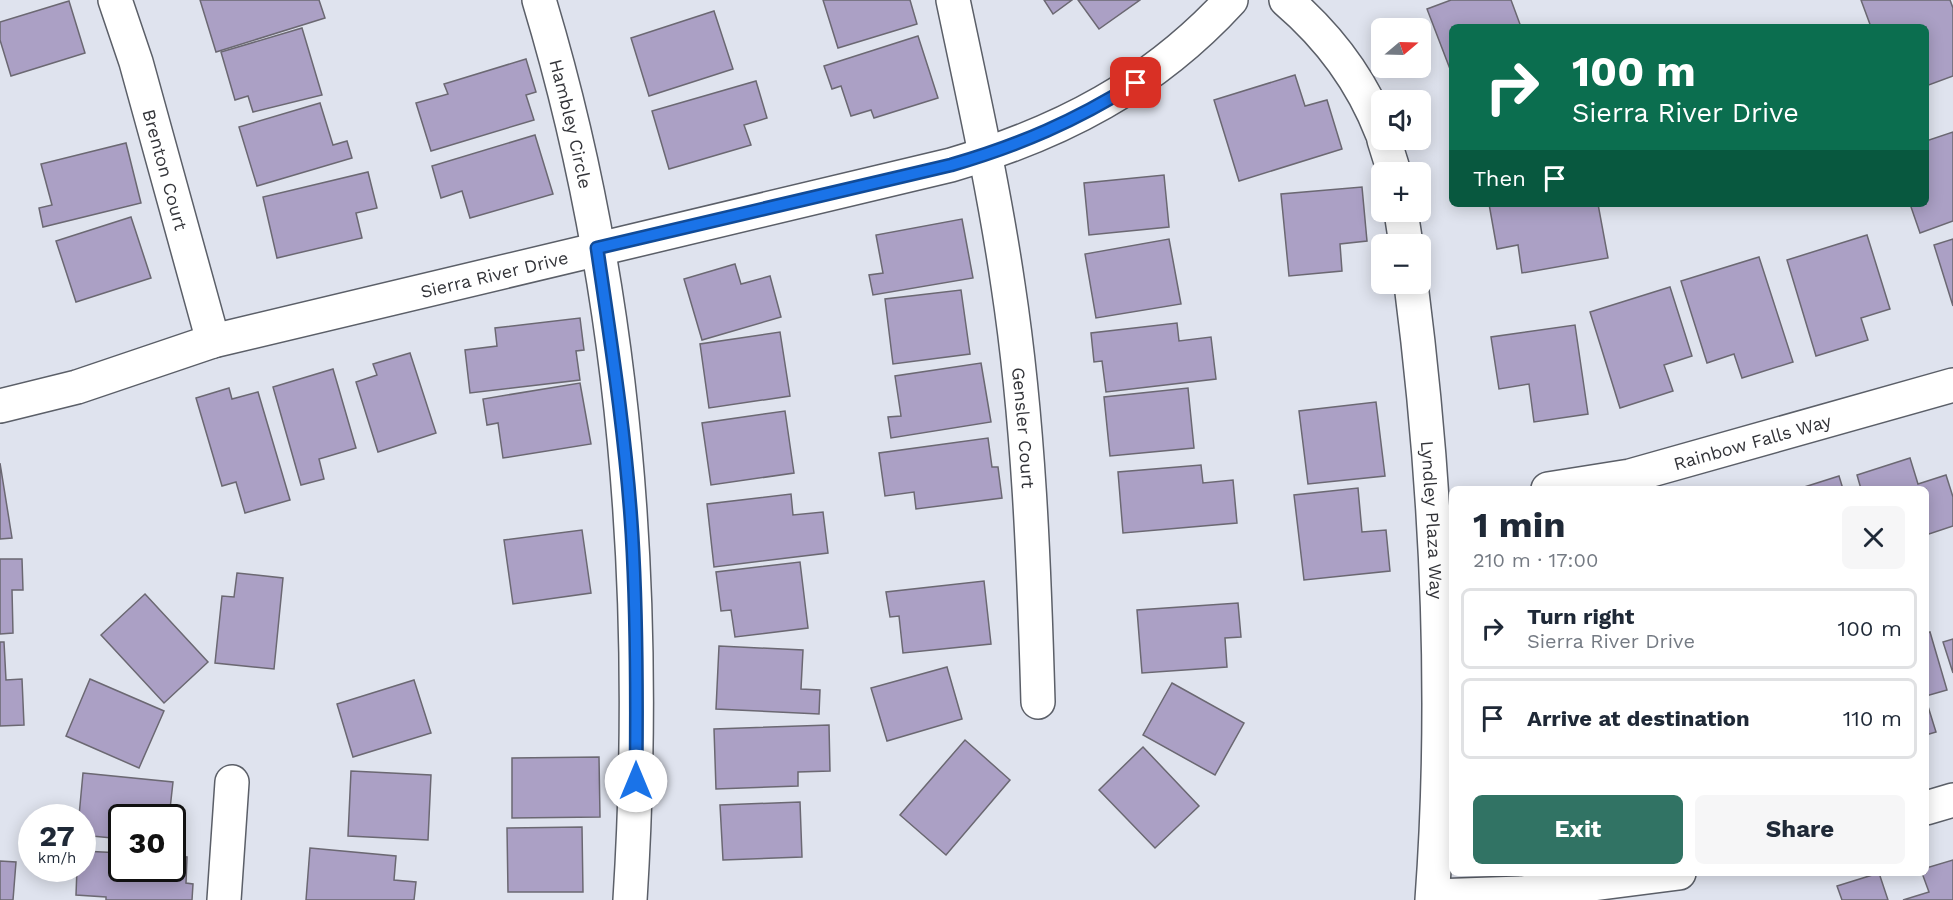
<!DOCTYPE html>
<html lang="en">
<head>
<meta charset="utf-8">
<style>
  body { margin:0; font-family:"Work Sans",sans-serif; background:#f6f6f7; color:#1f2937; height:100vh; display:flex; flex-direction:column; font-size:22px; white-space:nowrap }
  * { box-sizing:border-box; margin:0 }
  p { font-size:20px; color:#747a83 }
  .icon { flex:none; width:33px; height:33px; fill:none; stroke:currentColor; stroke-width:2; stroke-linecap:round; stroke-linejoin:round }
  .map { position:relative; flex:1; overflow:hidden }
  .details { position:absolute; left:1449px; top:486px; width:480px; height:390px; display:flex; flex-direction:column; background:#fff; border-radius:9px; box-shadow:0 3px 15px #0003 }
  .details>* { flex:none }
  .guide { position:absolute; left:1449px; top:24px; width:480px; height:183px; border-radius:9px; box-shadow:0 3px 15px #0003; background:#0b6e4f; color:#fff; overflow:hidden }
  .needle { width:39px; rotate:71deg }
  .controls { position:absolute; left:1371px; top:18px; display:grid; gap:12px }
  .controls a { display:grid; place-items:center; width:60px; height:60px; border-radius:9px; background:#fff; box-shadow:0 3px 15px #0003; font-size:30px }
  .speed { position:absolute; left:18px; top:804px; display:flex; gap:12px; font-size:30px; font-weight:700; text-align:center }
  .speed>* { display:grid; place-content:center; width:78px; height:78px; border-radius:50%; background:#fff; box-shadow:0 3px 15px #0003; line-height:1 }
  .speed small { font-size:15px; font-weight:400 }
  .speed .limit { border:3px solid #111; border-radius:9px; background:#fff; color:#111 }
  .pin { position:absolute; display:grid; place-items:center; width:51px; height:51px; color:#fff; margin:-26px; border-radius:12px; box-shadow:0 3px 9px #0006 }
  .me { position:absolute; width:66px; margin:-33px; rotate:0deg; stroke-linejoin:round; filter:drop-shadow(0 0 4px #0008) }
  .turn { display:flex; align-items:center; gap:21px; height:126px; padding:0 24px; font-size:27px }
  .turn .icon { width:78px; height:78px; stroke-width:2.5 }
  .turn b { display:block; font-size:42px; line-height:51px }
  .then { display:flex; align-items:center; height:57px; padding:0 24px; background:#0003; gap:12px; font-size:22px }
  .round { display:grid; place-items:center; flex:none; width:63px; height:63px; border-radius:9px; background:#f6f6f7 }
  .summary { display:flex; align-items:center; justify-content:space-between; height:102px; padding:0 24px }
  h1 { font-size:36px; font-weight:700; line-height:45px }
  .cta { display:flex; gap:12px; margin-top:auto; padding:12px 24px }
  .cta a { flex:1; height:69px; border-radius:9px; background:#317364; color:#fff; font-size:24px; font-weight:700; line-height:69px; text-align:center }
  .cta a+a { background:#f6f6f7; color:#1f2937 }
  ul { padding:0; list-style:none }
  li { display:flex; align-items:center; gap:18px; height:81px; margin:0 12px 9px; padding:0 12px; border:3px solid #e0e1e3; border-radius:9px }
  li div { flex:1 }
  li b { display:block; font-size:22px }
  li em { font-style:normal }
  .map>svg:first-child { display:block }
  .building { fill:#aba0c5; stroke:#6b6872; stroke-width:1.5 }
  .lines { fill:none; stroke-linecap:round; stroke-linejoin:round }
  .street-casing { stroke:#5b5f68; stroke-width:36 }
  .street { stroke:#fff; stroke-width:33 }
  .route-casing { stroke:#114b97; stroke-width:15 }
  .route { stroke:#1a73e8; stroke-width:10 }
  .labels { text-anchor:middle; dominant-baseline:central; stroke-width:6; stroke-linejoin:round; paint-order:stroke }
  .street-label { font-size:18px; fill:#333439; stroke:#fff }
</style>
</head>
<body>
<div class="map">
<svg width="1953" height="900" viewBox="0 0 1953 900">
  <rect width="100%" height="100%" fill="#dfe3ee"/>
  <g class="building">
    <path d="M200 0H319L325 18 216 52Z"/>
    <path d="M823 0H910L917 24 838 48Z"/>
    <path d="M1044 0H1072L1053 14Z"/>
    <path d="M1078 0H1140L1099 29Z"/>
    <path d="M1451 0H1511L1521 27H1452V68L1450 69 1427 9Z"/>
    <path d="M1861 0H1950L1953 8V76L1926 86V27H1871Z"/>
    <path d="M69 1 85 53 11 76 0 40V22Z"/>
    <path d="M714 11 733 69 649 96 631 38Z"/>
    <path d="M302 28 322 95 253 112 248 96 235 100 221 52Z"/>
    <path d="M918 36 938 98 874 118 871 110 851 116 841 86 832 89 824 66Z"/>
    <path d="M526 59 536 92 526 95 534 120 431 151 416 103 448 94 444 84Z"/>
    <path d="M1295 75 1305 106 1327 100 1342 149 1239 181 1214 100Z"/>
    <path d="M756 81 767 118 744 125 751 145 669 169 652 111Z"/>
    <path d="M320 103 333 145 347 141 352 158 257 186 239 127Z"/>
    <path d="M1953 132V221L1920 233 1910 204H1926V141Z"/>
    <path d="M535 135 553 194 470 218 462 191 441 198 432 166Z"/>
    <path d="M126 143 141 203 43 227 39 208 52 205 41 164Z"/>
    <path d="M368 172 377 208 356 213 362 238 277 258 263 197Z"/>
    <path d="M1164 175 1169 227 1089 235 1084 183Z"/>
    <path d="M1362 187 1367 241 1340 244 1342 271 1289 276 1281 194Z"/>
    <path d="M1489 204H1598L1608 258 1522 273 1518 245 1497 249Z"/>
    <path d="M131 217 151 278 76 302 56 241Z"/>
    <path d="M962 219 973 278 873 295 869 275 883 273 876 235Z"/>
    <path d="M1867 235 1890 309 1861 318 1868 340 1816 356 1787 260Z"/>
    <path d="M1169 239 1181 304 1096 318 1085 254Z"/>
    <path d="M1953 239V306L1934 245Z"/>
    <path d="M1759 257 1793 362 1742 378 1734 354 1707 363 1681 281Z"/>
    <path d="M735 264 741 284 770 276 781 317 702 340 684 279Z"/>
    <path d="M1670 287 1692 356 1664 365 1673 391 1620 408 1590 312Z"/>
    <path d="M961 290 970 354 893 364 885 299Z"/>
    <path d="M580 318 584 350 576 351 580 380 470 393 465 350 497 346 495 328Z"/>
    <path d="M1177 323 1179 341 1211 337 1216 379 1106 392 1102 361 1094 362 1091 333Z"/>
    <path d="M1575 325 1588 414 1534 422 1529 384 1499 389 1491 337Z"/>
    <path d="M780 332 790 396 709 408 700 344Z"/>
    <path d="M410 353 436 433 378 452 356 382 377 375 373 364Z"/>
    <path d="M981 363 991 422 891 438 888 417 901 416 895 376Z"/>
    <path d="M333 369 356 448 319 459 324 479 301 485 273 387Z"/>
    <path d="M580 383 591 444 503 458 498 423 487 425 483 399Z"/>
    <path d="M229 388 232 399 258 392 290 500 245 513 236 482 222 486 196 398Z"/>
    <path d="M1188 388 1194 448 1110 456 1104 397Z"/>
    <path d="M1376 402 1385 476 1308 484 1299 411Z"/>
    <path d="M785 411 794 473 711 485 702 423Z"/>
    <path d="M988 438 992 467H998L1002 498 916 509 914 492 885 496 879 453Z"/>
    <path d="M1910 458 1918 484 1946 475 1953 497V526L1926 535V489H1861L1857 475Z"/>
    <path d="M0 463 12 538 0 539Z"/>
    <path d="M1201 465 1203 483 1233 480 1237 523 1123 533 1118 472Z"/>
    <path d="M1839 476 1843 489H1798Z"/>
    <path d="M1358 488 1362 532 1386 530 1390 571 1304 580 1294 495Z"/>
    <path d="M791 494 793 515 823 512 828 553 714 567 707 504Z"/>
    <path d="M582 530 591 593 513 604 504 540Z"/>
    <path d="M0 559H22L23 590H12L13 633 0 634Z"/>
    <path d="M800 562 808 628 735 637 731 610 721 611 716 572Z"/>
    <path d="M237 573 283 578 274 669 215 663 222 596 234 597Z"/>
    <path d="M984 581 991 644 903 653 899 616 890 617 886 592Z"/>
    <path d="M145 594 208 662 164 703 101 635Z"/>
    <path d="M1238 603 1241 637 1225 638 1227 667 1142 673 1137 610Z"/>
    <path d="M1930 632 1947 690 1926 696V633Z"/>
    <path d="M1953 639V673L1943 642Z"/>
    <path d="M0 642H4L6 680 22 679 24 725 0 726Z"/>
    <path d="M719 646 803 650 801 689 820 690 819 714 716 709Z"/>
    <path d="M947 667 962 719 887 741 871 688Z"/>
    <path d="M90 679 164 711 139 768 66 736Z"/>
    <path d="M414 680 431 733 353 757 337 704Z"/>
    <path d="M1172 683 1244 723 1215 775 1143 735Z"/>
    <path d="M1926 700 1936 732 1926 735Z"/>
    <path d="M829 725 830 771 798 772V786L716 789 714 729Z"/>
    <path d="M965 740 1010 780 946 855 900 815Z"/>
    <path d="M1143 747 1199 806 1155 848 1099 790Z"/>
    <path d="M599 757 600 817 512 818V758Z"/>
    <path d="M351 771 431 775 428 840 348 836Z"/>
    <path d="M83 773 173 782 169 818H122V839L82 835V818H71L72 815 79 816Z"/>
    <path d="M800 802 802 857 723 860 720 805Z"/>
    <path d="M582 827 583 892H508L507 828Z"/>
    <path d="M310 848 396 856 394 880 416 882 414 900H306Z"/>
    <path d="M82 851 122 853V868H172V856L187 857 186 883 193 884 192 900H106V897L76 895 77 868H82Z"/>
    <path d="M1953 860V900H1903L1929 892 1922 873H1926V868Z"/>
    <path d="M0 861 16 862 13 900H0Z"/>
    <path d="M1879 873 1888 900H1842L1837 886Z"/>
  </g>
  <g class="lines">
    <g class="street-casing">
      <g id="street">
        <path id="s1" d="M115 0 136 62 213 341"/>
        <path id="s2" d="M539 0C627 291 649 598 630 900"/>
        <path id="s3" d="M953 0C973 95 994 189 1008 285 1029 423 1034 563 1038 702"/>
        <path d="M1286 0C1328 36 1362 81 1382 133"/>
        <path d="M1384 140 1394 172"/>
        <path d="M1401 212 1406 244"/>
        <path id="s4" d="M1411 284C1437 487 1447 695 1432 900"/>
        <path id="s5" d="M0 406 77 387 213 341 951 165C1061 133 1153 85 1231 0"/>
        <path id="s6" d="M1548 489 1630 476 1953 385"/>
        <path d="M1926 808 1953 800"/>
        <path d="M1433 896 1521 893 1679 873"/>
        <path d="M224 900 232 782"/>
      </g>
    </g>
    <use href="#street" class="street"/>
  </g>
  <g class="lines">
    <g class="route-casing">
      <path id="route" d="M636 781C637 698 637 616 632 534 626 438 611 343 597 248L951 165C1020 145 1075 121 1136 83"/>
    </g>
    <use href="#route" class="route"/>
  </g>
  <g class="labels">
    <g class="street-label">
      <text stroke="none"><textPath href="#s2" startOffset="128">Hambley Circle</textPath></text>
      <text stroke="none"><textPath href="#s1" startOffset="177">Brenton Court</textPath></text>
      <text stroke="none"><textPath href="#s5" startOffset="512">Sierra River Drive</textPath></text>
      <text stroke="none"><textPath href="#s3" startOffset="434">Gensler Court</textPath></text>
      <text stroke="none"><textPath href="#s6" startOffset="210">Rainbow Falls Way</textPath></text>
      <text stroke="none"><textPath href="#s4" startOffset="237">Lyndley Plaza Way</textPath></text>
    </g>
  </g>
</svg>
<div class="controls">
<a><svg class="needle" viewBox="-14 -14 28 28"><path d="M0-13l5 13h-10z" fill="#e53935"/><path d="M0 13l5-13h-10z" fill="#747a83"/></svg></a>
<a><svg class="icon" aria-label="sound" viewBox="0 0 24 24"><path d="M4 9h4l5-4v14l-5-4H4zM17 9q2 3 0 6"/></svg></a>
<a>+</a>
<a>−</a>
</div>
<div class="speed"><div>27<small>km/h</small></div><div class="limit">30</div></div>
<div class="pin" style="left:1136px;top:83px;background:#d93025"><svg class="icon" aria-label="arrive" viewBox="0 0 24 24"><path d="M6 21V4h12l-3 4 3 4H6"/></svg></div>
<svg class="me" style="left:636px;top:781px" viewBox="-20 -20 40 40"><circle r="19" fill="#fff"/><path d="M0-13L10 11 0 6-10 11z" fill="#1a73e8"/></svg>
<div class="guide">
<div class="turn"><svg class="icon" aria-label="right" viewBox="0 0 24 24"><path d="M7 20v-9h11M14 6l5 5-5 5"/></svg><div><b>100 m</b>Sierra River Drive</div></div>
<div class="then">Then<svg class="icon" aria-label="arrive" viewBox="0 0 24 24"><path d="M6 21V4h12l-3 4 3 4H6"/></svg></div>
</div>
<section class="details">
<div class="summary"><div><h1>1 min</h1><p>210 m · 17:00</p></div><a class="round"><svg class="icon" aria-label="close" viewBox="0 0 24 24"><path d="M6 6l12 12M18 6L6 18"/></svg></a></div>
<ul>
<li><svg class="icon" aria-label="right" viewBox="0 0 24 24"><path d="M7 20v-9h11M14 6l5 5-5 5"/></svg><div><b>Turn right</b><p>Sierra River Drive</p></div><em>100 m</em></li>
<li><svg class="icon" aria-label="arrive" viewBox="0 0 24 24"><path d="M6 21V4h12l-3 4 3 4H6"/></svg><div><b>Arrive at destination</b></div><em>110 m</em></li>
</ul>
<div class="cta"><a>Exit</a><a>Share</a></div>
</section>
</div>
</body>
</html>
